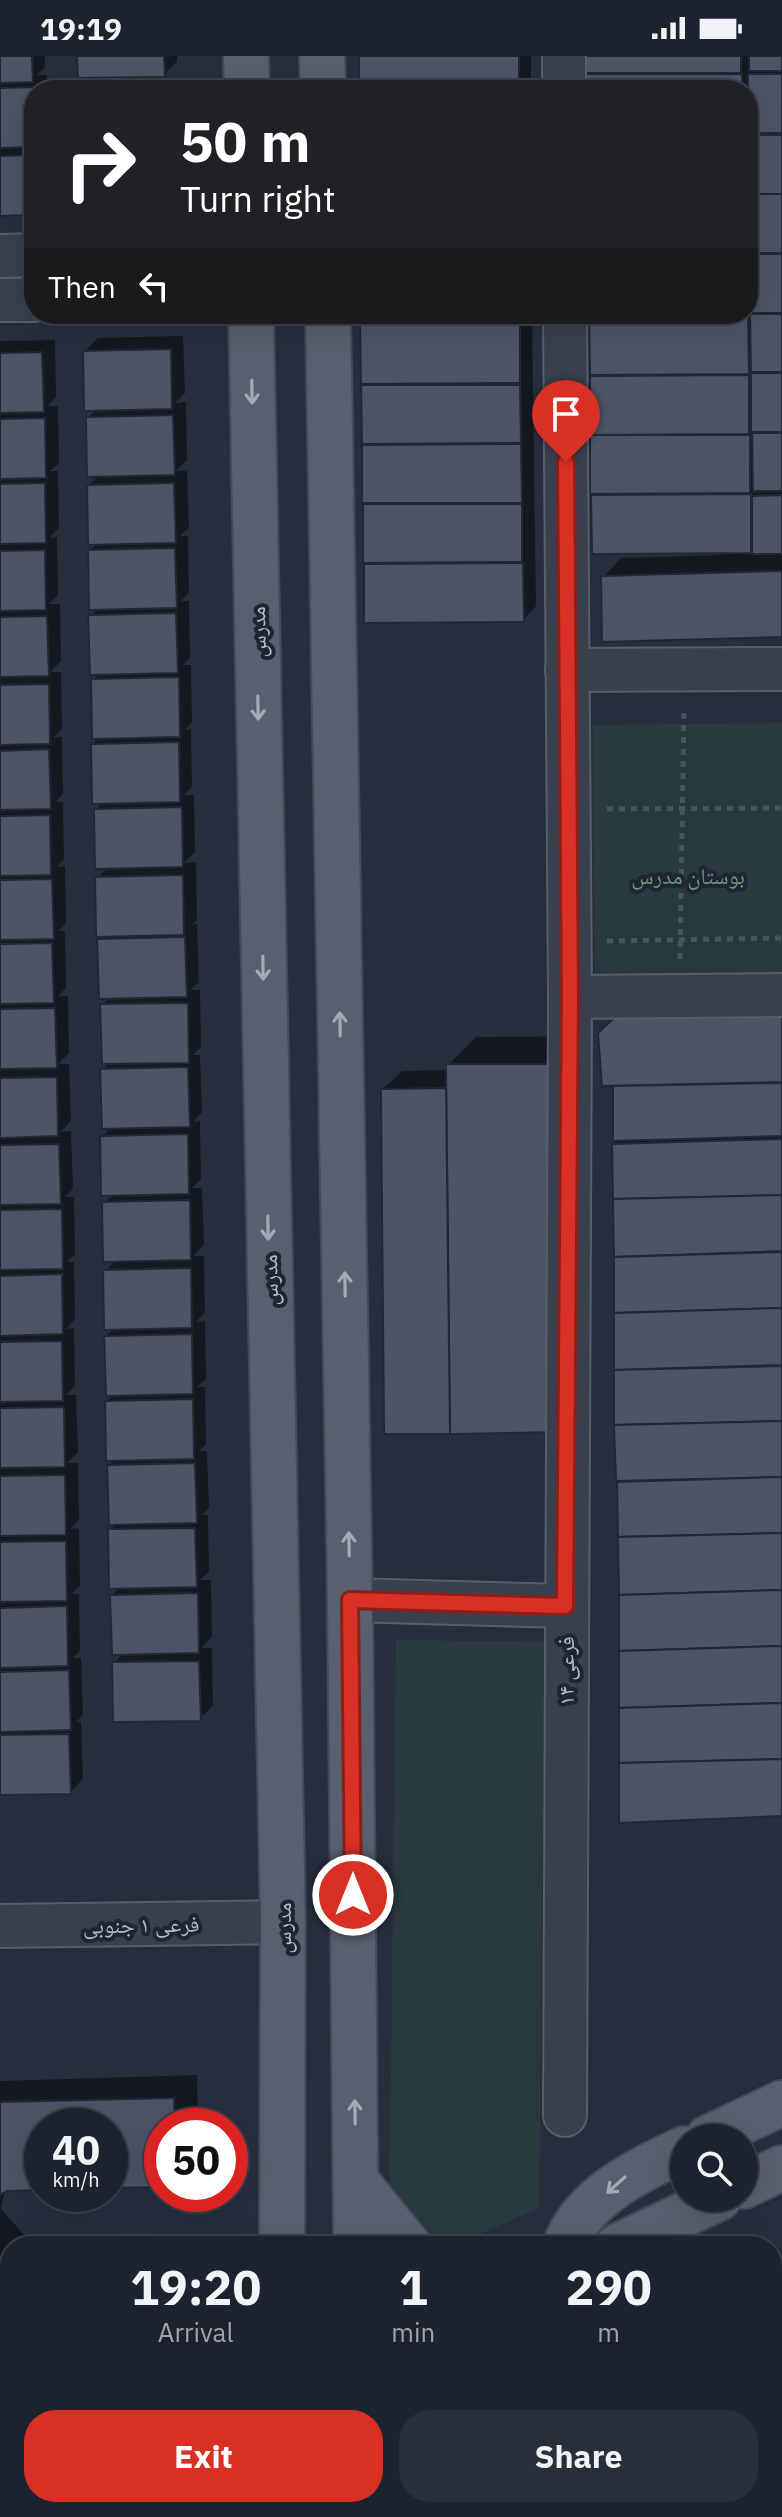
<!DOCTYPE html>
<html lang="en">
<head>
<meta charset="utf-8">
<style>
  body { margin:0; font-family:"IBM Plex Sans","Noto Naskh Arabic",sans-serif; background:#292f3a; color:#f1f3f6; height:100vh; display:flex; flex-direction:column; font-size:30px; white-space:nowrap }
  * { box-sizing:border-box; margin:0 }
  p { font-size:26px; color:#a0a4aa }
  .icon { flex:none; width:44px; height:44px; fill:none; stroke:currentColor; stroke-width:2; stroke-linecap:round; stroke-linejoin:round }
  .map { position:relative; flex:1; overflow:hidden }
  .details { position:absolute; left:0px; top:2180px; width:782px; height:282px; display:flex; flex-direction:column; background:#1c222e; border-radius:32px 32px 0 0; box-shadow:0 8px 32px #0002,0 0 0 2px #3a3f4a }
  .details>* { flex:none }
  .banner { position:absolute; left:24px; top:24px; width:734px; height:244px; border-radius:32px; box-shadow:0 8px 32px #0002,0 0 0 2px #3a3f4a; background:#202124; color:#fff; overflow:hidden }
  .tools { position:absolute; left:670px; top:2068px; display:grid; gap:16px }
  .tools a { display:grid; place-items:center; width:88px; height:88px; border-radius:50%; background:#1c222e; box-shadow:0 8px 32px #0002,0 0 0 2px #3a3f4a; font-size:40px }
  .speed { position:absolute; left:24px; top:2052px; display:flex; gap:16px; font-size:40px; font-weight:700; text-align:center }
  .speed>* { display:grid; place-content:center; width:104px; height:104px; border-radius:50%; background:#1c222e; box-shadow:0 8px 32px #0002,0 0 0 2px #3a3f4a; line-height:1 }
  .speed small { font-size:20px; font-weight:400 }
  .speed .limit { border:12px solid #d22; background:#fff; color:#111 }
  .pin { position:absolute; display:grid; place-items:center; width:68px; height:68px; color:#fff; margin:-82px -34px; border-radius:50% 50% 50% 0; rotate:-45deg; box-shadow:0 0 8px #0007 }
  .pin .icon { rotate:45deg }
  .me { position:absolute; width:88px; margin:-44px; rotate:0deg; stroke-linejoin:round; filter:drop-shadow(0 0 6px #0008) }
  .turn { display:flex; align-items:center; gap:28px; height:168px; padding:0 24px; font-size:36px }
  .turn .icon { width:104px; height:104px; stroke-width:2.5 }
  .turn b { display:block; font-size:56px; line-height:68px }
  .then { display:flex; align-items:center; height:76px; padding:0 24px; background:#0003; gap:16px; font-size:30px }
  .eta { display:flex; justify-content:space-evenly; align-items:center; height:136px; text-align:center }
  .eta b { font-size:48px; font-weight:800; line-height:56px }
  .action { display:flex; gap:16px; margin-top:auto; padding:16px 24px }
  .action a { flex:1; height:92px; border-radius:32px; background:#d93025; color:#fff; font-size:32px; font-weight:800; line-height:92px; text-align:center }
  .action a+a { background:#292f3a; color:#f1f3f6 }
  .status { display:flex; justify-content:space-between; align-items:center; height:56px; padding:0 40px; background:#1c222e; direction:ltr }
  .status svg { height:22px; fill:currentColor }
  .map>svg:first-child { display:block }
  .green { fill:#283a3f }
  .shadow { fill:#0007 }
  .building { fill:#4c5467; stroke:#212735; stroke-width:2 }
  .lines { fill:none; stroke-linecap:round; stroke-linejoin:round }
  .minor-casing { stroke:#585e6c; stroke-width:46 }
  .major-casing { stroke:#434957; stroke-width:48 }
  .path { stroke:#46575c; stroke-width:5; stroke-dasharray:6 6; stroke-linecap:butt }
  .minor { stroke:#3a404e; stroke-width:42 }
  .major { stroke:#585f6e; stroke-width:44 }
  .oneway { stroke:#a3a9b7 }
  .route-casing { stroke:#8d1f18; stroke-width:20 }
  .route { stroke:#d93025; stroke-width:14 }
  .labels { text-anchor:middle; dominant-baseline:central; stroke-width:8; stroke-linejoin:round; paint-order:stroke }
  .street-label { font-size:22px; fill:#b6bbc9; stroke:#1f2533 }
  .park-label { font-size:22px; fill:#6f987d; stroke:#1f2533 }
</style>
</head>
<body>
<div class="status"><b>19:19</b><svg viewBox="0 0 49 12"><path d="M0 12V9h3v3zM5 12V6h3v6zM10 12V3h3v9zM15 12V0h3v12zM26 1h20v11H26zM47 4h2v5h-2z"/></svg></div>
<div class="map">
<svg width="782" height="2461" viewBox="0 0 782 2461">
  <rect width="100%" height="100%" fill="#262e3e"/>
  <g class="green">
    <path d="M782 667V940L595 944 593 669Z"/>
    <path d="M396 1584 545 1586 539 2152 454 2190H389Z"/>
  </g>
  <g class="shadow">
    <path d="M0 0H45V11L37 19H47V34H34V157L0 158Z"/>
    <path d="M79 0H177V5L164 19Z"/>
    <path d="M360 0H531V34H361Z"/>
    <path d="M584 0H782V580L603 521 621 502 721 499V496H594L590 258H748V34H585Z"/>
    <path d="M362 258H532L536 550 523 564 366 565Z"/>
    <path d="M183 280 185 337 175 347 186 346 187 404 176 415 187 414 189 472 180 480H188L189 537 181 545H189L190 602 183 609H191L192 666 185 674 191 673 192 731 184 739H194L195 796 184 807 196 806 197 864 192 869 197 868 199 926 190 934H200L201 991 193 999H200L202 1056 193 1066 200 1065 201 1123 192 1132H202L204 1189 193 1200H204L205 1257 196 1266 205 1265 206 1323 197 1331H205L206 1388 199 1395H207L209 1452 202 1459H208L209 1516 200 1524H211L212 1581 201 1592H212L213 1649 200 1663 114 1607 125 1596 112 1539 121 1531 110 1474 117 1467 109 1410 116 1403 107 1346 115 1337 106 1280 115 1272 105 1215 116 1204 104 1147 114 1137 102 1081 111 1071 102 1014 110 1006 102 949 111 940 99 884 104 879 97 822 108 811 96 754 104 745 93 688 100 681 93 624 100 617 90 560 99 552 90 495 98 486 89 429 100 418 88 362 97 352 85 295 98 282Z"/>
    <path d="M55 284 56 341 48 350H58L59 407 50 415H58L59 472 49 482 57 481 58 539 49 548H60L61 605 50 616H61L62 673 54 681H62L63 738 55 746H63L64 803 57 811 65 810 66 867 59 875H65L66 932 58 940H68L69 997 58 1008H69L71 1065 60 1076 71 1075 73 1133 65 1141H74L75 1198 67 1206H74L75 1263 66 1273 74 1272 75 1330 66 1339H76L78 1396 67 1407H78L79 1464 70 1473 79 1472 80 1530 71 1538H79L80 1595 73 1602H81L83 1659 76 1666H81L83 1723 70 1736 0 1737V285Z"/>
    <path d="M782 943V1758L621 1764 614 1088 620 1083H615V1028L600 978 635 944Z"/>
    <path d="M589 980 590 1346 562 1374 386 1376 383 1033 402 1015 448 1014V1009L476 981Z"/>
    <path d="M197 2019 198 2070H162V2129L110 2130V2070H42V2132L5 2133 1 2153 26 2181 204 2180V2190H10V2280H0V2025Z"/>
  </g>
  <g class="building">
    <path d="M0 0H32L33 26 0 27Z"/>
    <path d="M77 0H164L165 21 78 22Z"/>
    <rect x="359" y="0" width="160" height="34"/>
    <rect x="582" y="0" width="159" height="17"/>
    <rect x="749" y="0" width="33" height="15"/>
    <rect x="582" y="18" width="160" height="16"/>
    <rect x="748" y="18" width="34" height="59"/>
    <path d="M34 31V91L0 92V32Z"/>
    <rect x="748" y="79" width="34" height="59"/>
    <path d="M34 99V159L0 160V100Z"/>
    <rect x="749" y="138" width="33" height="59"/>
    <rect x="749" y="198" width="33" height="59"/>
    <path d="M359 258H519V268L359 269Z"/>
    <rect x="588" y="258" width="160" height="1"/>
    <path d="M750 258H782V316H751Z"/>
    <path d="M748 259 749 318 590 319 589 260Z"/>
    <path d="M360 269H520V327L361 328Z"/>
    <path d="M171 293 172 353 84 355 83 295Z"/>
    <path d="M42 296 44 356 0 357V297Z"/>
    <rect x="751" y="317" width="31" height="59"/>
    <path d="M749 319V378L590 379V320Z"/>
    <path d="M361 329H520L521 387 362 388Z"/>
    <path d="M173 359 175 419 87 421 86 361Z"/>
    <path d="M45 362 46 422 0 423V363Z"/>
    <path d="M752 377H782V435H753Z"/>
    <path d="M590 379H750V437L590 438Z"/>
    <path d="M521 388 522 447H362V389Z"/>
    <path d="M45 427 46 487 0 488V428Z"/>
    <path d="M174 427 176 487 88 489 87 429Z"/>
    <path d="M751 438V497L592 498 591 439Z"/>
    <path d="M782 439V498H752V440Z"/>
    <path d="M363 448H522V506L363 507Z"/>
    <path d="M175 492 177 552 89 554 88 494Z"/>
    <path d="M45 494 46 554 0 555V495Z"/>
    <path d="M523 507 524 566 364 567V508Z"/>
    <path d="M782 515V581L602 586 601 520Z"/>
    <path d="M176 557 178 617 90 619 88 559Z"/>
    <path d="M47 560 49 620 0 621V561Z"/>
    <path d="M179 621 180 681 92 683 91 623Z"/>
    <path d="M49 628 50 688 0 689V629Z"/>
    <path d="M179 686 180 746 92 748 91 688Z"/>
    <path d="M49 693 51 753 0 754V695Z"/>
    <path d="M182 751 183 811 95 813 94 753Z"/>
    <path d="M50 759 51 819 0 820V760Z"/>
    <path d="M183 819 184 879 96 881 95 821Z"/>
    <path d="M52 823 54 883 0 884V824Z"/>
    <path d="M185 881 187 941 99 943 97 883Z"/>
    <path d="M52 887 54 947 0 948V888Z"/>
    <path d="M188 947 189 1007 102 1008 100 948Z"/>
    <path d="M55 952 57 1012 0 1013V953Z"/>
    <path d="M782 961V1026L602 1030 598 977 614 962Z"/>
    <path d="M446 1008H562V1376L450 1378Z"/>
    <path d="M188 1011 190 1071 102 1073 100 1013Z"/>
    <path d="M57 1021 58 1080 0 1082V1022Z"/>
    <path d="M782 1027V1080L613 1085V1030Z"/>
    <path d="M446 1032 450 1378H384L381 1033Z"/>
    <path d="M188 1078 189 1138 101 1140 100 1080Z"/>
    <path d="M782 1083V1139L613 1143 612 1088Z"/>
    <path d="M59 1088 61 1148 0 1149V1089Z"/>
    <path d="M782 1139V1195L614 1201 613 1143Z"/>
    <path d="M190 1144 191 1204 103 1206 102 1146Z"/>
    <path d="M62 1153 63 1213 0 1214V1154Z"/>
    <path d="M782 1196V1252L614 1257V1201Z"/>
    <path d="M191 1212 192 1272 104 1274 103 1214Z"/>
    <path d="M62 1218 63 1278 0 1280V1220Z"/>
    <path d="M782 1252V1309L614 1314V1257Z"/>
    <path d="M192 1278 193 1338 106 1340 104 1280Z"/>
    <path d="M62 1285 63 1345 0 1346V1286Z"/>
    <path d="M782 1310V1365L614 1369V1314Z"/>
    <path d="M193 1343 194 1403 106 1405 105 1345Z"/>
    <path d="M64 1351 65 1411 0 1412V1352Z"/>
    <path d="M782 1365V1421L616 1425 614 1369Z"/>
    <path d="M195 1407 197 1467 109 1469 107 1409Z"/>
    <path d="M65 1419 66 1479 0 1480V1420Z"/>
    <path d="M782 1421V1477L618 1481 617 1426Z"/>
    <path d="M195 1472 197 1531 109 1533 108 1473Z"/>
    <path d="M782 1477V1534L619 1539 618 1481Z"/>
    <path d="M66 1485 67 1545 0 1546V1486Z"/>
    <path d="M782 1534V1590L619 1595V1539Z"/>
    <path d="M198 1537 199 1597 112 1599 110 1539Z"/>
    <path d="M67 1550 68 1610 0 1612V1552Z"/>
    <path d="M782 1590V1647L619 1652V1595Z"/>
    <path d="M199 1605 201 1665 113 1666 112 1606Z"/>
    <path d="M69 1614 71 1674 0 1676V1616Z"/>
    <path d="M782 1647V1703L619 1707V1652Z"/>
    <path d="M69 1678 71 1738 0 1739V1679Z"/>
    <path d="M782 1703V1760L619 1767V1707Z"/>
    <path d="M174 2042 175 2070H162V2131L110 2132V2070H42V2134L7 2135 0 2139V2046Z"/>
    <path d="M0 2200 10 2203V2282H0Z"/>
  </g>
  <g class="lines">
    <g class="minor-casing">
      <g id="minor">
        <path d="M564 0V34"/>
        <path d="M0 200 34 199"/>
        <path d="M0 244H34"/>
        <path d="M567 614 782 613"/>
        <path d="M570 941 782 939"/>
        <path d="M350 1544 565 1550"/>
        <path d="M0 1870 283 1866"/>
        <path d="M565 2059 570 941 565 258"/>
        <path d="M772 2403 782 2398"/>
        <path d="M649 2461 668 2452"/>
      </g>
    </g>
    <g class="major-casing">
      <g id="major">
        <path d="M246 0 247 34"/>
        <path d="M322 0 323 34"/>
        <path d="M251 258 283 1866 282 2190"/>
        <path d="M328 258 350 1544 356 2190"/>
        <path d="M708 2082 782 2047"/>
        <path d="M356 2125 409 2190"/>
        <path d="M744 2130 782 2112"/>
        <path d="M565 2190C584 2139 638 2115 684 2093"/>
        <path d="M618 2190 719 2142"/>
        <path d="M772 2229 782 2224"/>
        <path d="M30 2461 49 2452"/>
        <path d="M292 2461 310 2452"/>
      </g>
    </g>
    <g class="path">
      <path d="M607 753 782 752"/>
      <path d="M607 885 782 882"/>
      <path d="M680 903 684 653"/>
    </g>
    <use href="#minor" class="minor"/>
    <use href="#major" class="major"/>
  </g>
  <defs><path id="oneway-shaft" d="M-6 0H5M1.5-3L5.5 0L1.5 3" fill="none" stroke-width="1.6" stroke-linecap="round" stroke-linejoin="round" transform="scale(2)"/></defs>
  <g class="oneway">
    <use href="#oneway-shaft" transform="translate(252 336) rotate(89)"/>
    <use href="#oneway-shaft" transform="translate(258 652) rotate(89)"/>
    <use href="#oneway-shaft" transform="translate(263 912) rotate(89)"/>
    <use href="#oneway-shaft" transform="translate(340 968) rotate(-91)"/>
    <use href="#oneway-shaft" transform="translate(268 1172) rotate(89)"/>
    <use href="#oneway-shaft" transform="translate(345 1228) rotate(-91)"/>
    <use href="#oneway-shaft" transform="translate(349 1488) rotate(-91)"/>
    <use href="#oneway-shaft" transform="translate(355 2056) rotate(-91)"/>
    <use href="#oneway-shaft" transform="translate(616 2129) rotate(138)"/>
  </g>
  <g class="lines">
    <g class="route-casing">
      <path id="route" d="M353 1839 350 1544 565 1550 570 941 566 406"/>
    </g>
    <use href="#route" class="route"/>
  </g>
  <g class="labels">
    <g class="street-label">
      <text transform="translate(257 576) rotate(-91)">مدرس</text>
      <text transform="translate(269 1224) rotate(-91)">مدرس</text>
      <text transform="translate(565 1615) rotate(-90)">فرعی ۱۴</text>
      <text transform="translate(141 1868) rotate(-1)">فرعی ۱ جنوبی</text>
      <text transform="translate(282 1872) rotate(-90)">مدرس</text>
    </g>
    <g class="park-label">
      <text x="688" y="819">بوستان مدرس</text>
    </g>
  </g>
</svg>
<div class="tools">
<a><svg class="icon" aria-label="search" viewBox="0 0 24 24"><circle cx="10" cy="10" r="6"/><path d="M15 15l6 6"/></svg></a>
</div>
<div class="speed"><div>40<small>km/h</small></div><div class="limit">50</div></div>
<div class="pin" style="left:566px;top:406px;background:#d93025"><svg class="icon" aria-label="arrive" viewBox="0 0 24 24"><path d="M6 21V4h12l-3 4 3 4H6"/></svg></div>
<svg class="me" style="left:353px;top:1839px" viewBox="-20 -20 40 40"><circle r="17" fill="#d93025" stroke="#fff" stroke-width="3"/><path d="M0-11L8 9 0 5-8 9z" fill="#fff"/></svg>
<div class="banner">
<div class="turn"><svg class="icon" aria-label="right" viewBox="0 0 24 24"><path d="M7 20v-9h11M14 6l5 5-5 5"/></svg><div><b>50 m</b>Turn right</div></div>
<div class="then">Then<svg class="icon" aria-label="left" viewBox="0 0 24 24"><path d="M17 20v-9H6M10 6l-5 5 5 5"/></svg></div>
</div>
<section class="details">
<div class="eta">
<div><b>19:20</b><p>Arrival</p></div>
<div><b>1</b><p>min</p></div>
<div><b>290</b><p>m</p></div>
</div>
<div class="action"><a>Exit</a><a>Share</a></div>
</section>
</div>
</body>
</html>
